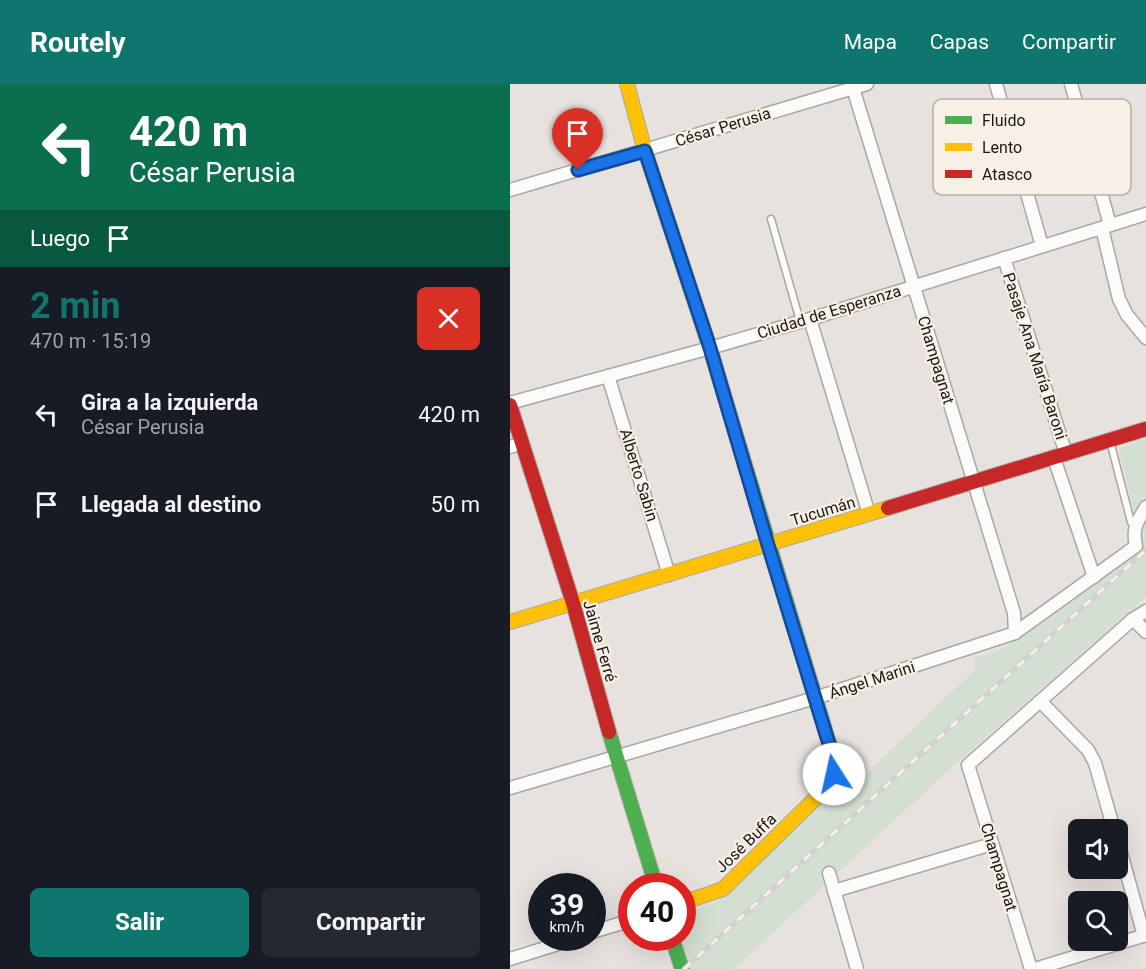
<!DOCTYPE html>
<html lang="es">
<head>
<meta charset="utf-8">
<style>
  body { margin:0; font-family:Roboto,sans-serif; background:#242831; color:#f1f3f6; height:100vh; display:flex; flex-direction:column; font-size:22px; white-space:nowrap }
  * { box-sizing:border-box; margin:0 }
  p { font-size:20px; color:#9ea1a6 }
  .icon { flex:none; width:33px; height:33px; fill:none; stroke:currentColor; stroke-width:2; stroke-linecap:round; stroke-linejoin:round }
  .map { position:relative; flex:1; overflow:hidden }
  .drawer { display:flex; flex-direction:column; background:#171b24; width:510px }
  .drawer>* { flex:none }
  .banner { background:#0b6e4f; color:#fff; overflow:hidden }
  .fabs { position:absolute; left:558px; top:735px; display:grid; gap:12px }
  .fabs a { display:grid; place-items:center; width:60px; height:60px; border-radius:9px; background:#171b24; box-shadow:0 6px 24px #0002; font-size:30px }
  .speed { position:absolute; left:18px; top:789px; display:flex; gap:12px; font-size:30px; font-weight:700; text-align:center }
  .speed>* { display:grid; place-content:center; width:78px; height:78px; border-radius:50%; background:#171b24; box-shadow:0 6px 24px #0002; line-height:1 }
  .speed small { font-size:15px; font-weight:400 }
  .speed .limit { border:9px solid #d22; background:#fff; color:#111 }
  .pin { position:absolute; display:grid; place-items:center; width:51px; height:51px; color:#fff; margin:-62px -26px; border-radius:50% 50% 50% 0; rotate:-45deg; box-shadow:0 0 6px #0007 }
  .pin .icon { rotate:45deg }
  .me { position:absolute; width:66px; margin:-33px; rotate:350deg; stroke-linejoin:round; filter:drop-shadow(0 0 4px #0008) }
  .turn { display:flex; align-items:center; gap:21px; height:126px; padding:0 30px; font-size:27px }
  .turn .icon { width:78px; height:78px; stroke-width:2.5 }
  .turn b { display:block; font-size:42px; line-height:51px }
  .then { display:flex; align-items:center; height:57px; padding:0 30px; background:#0003; gap:12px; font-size:22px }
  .round { display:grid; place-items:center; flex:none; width:63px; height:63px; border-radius:9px; background:#242831 }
  .summary { display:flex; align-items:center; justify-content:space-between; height:102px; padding:0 30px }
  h1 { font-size:36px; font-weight:700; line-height:45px; color:#0f766e }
  .action { display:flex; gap:12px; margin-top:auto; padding:12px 30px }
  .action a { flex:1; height:69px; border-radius:9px; background:#0f766e; color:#fff; font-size:24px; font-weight:700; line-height:69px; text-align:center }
  .action a+a { background:#242831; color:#f1f3f6 }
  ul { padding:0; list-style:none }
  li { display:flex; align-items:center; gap:18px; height:90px; padding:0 30px }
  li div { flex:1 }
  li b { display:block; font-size:22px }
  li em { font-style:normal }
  header { display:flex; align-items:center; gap:36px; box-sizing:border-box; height:84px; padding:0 30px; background:#0f766e; color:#fff }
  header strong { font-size:28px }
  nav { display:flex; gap:33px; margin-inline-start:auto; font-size:21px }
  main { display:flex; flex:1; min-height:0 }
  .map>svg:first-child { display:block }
  .green { fill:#d3dfd2 }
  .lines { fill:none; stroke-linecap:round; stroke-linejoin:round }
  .lane-casing { stroke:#aaa7a3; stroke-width:9 }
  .street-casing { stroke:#aaa7a3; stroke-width:15 }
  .fast-casing { stroke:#aaa7a3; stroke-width:16 }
  .slow-casing { stroke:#aaa7a3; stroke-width:16 }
  .jam-casing { stroke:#aaa7a3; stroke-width:16 }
  .lane { stroke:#fbfbfa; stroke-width:6 }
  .street { stroke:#fbfbfa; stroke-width:12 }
  .fast { stroke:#4caf50; stroke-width:14 }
  .slow { stroke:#ffc107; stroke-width:14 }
  .jam { stroke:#c62828; stroke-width:14 }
  .rail-casing { stroke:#d3d1cf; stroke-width:5 }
  .rail { stroke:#f8f0e6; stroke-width:3; stroke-dasharray:9; stroke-linecap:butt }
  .route-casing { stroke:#114b97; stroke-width:15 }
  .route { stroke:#1a73e8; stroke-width:10 }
  .labels { text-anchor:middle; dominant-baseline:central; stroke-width:4.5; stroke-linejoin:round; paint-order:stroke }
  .street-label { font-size:16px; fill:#1c1915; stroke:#f8f0e6 }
  .key { fill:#f8f0e6; stroke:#b6b0a7; stroke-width:1.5 }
  .key-label { font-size:16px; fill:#1c1915 }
</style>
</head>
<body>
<header>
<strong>Routely</strong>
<nav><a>Mapa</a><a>Capas</a><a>Compartir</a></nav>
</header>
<main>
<section class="drawer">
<div class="banner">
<div class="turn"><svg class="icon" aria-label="left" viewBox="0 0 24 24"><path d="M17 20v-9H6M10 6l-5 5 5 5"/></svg><div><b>420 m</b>César Perusia</div></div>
<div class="then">Luego<svg class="icon" aria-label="arrive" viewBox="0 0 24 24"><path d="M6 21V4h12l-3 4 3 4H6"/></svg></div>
</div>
<div class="summary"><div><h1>2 min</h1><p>470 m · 15:19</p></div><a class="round" style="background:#d93025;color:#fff"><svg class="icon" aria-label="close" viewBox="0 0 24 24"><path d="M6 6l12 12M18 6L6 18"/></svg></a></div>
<ul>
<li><svg class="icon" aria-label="left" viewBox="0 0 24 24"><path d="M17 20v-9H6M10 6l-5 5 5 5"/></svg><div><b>Gira a la izquierda</b><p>César Perusia</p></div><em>420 m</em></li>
<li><svg class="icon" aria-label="arrive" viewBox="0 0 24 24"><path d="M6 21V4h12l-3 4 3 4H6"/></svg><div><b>Llegada al destino</b></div><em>50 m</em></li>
</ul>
<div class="action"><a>Salir</a><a>Compartir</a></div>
</section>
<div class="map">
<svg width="636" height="885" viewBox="0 0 636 885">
  <rect width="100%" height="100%" fill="#e7e2dd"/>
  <path class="green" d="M636 355V513L445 680 224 885H179L168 854H172L173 829 206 818 339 694H352L466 585 463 575 491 566 632 462 609 364Z"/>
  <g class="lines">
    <g class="lane-casing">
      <g id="lane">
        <path d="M261 135 290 237"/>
        <path d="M600 357 621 438 625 445"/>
      </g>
    </g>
    <g class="street-casing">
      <g id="street">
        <path d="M486 0 532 162"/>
        <path d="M561 0 600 141"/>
        <path d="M343 4 504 529 505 549"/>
        <path d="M0 106 357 0"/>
        <path d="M592 144 609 215 617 231 636 254"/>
        <path d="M494 174 556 370"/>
        <path d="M300 235 359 430"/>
        <path d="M98 292 159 491"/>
        <path d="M0 319 200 264 300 235 636 130"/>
        <path d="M0 363 12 359"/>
        <path d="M544 374 584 493"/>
        <path d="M623 535 636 548"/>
        <path d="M530 617 578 666 585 679 604 746"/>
        <path d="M0 704 305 614 505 549 626 462C622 444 627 438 636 423"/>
        <path d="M608 758 634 852"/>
        <path d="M319 789 347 885"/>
        <path d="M324 807 482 760"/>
        <path d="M82 848 122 836"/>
        <path d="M0 875 67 854"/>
        <path d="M521 885 458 681 623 535 636 527"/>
        <path d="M525 885 636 851"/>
      </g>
    </g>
    <g class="fast-casing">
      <g id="fast">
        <path d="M229 361 320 662"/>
        <path d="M99 648 146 802"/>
        <path d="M162 854 172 885"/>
      </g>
    </g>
    <g class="slow-casing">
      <g id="slow">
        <path d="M117 0 135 67 200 264 229 361"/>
        <path d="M0 538 378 424"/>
        <path d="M172 819 213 805 313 707C325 688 327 685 320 662"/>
      </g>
    </g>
    <g class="jam-casing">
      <g id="jam">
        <path d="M0 321 63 519 99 648"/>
        <path d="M378 424 636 345"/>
      </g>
    </g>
    <use href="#lane" class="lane"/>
    <use href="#street" class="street"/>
    <use href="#fast" class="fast"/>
    <use href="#slow" class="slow"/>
    <use href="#jam" class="jam"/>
    <g class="rail-casing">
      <path id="rail" d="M174 885 636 466"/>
    </g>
    <use href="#rail" class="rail"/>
  </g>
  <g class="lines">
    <g class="route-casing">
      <path id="route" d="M68 86 135 67 200 264 258 461 323 673 324 690"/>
    </g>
    <use href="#route" class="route"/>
  </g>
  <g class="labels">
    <g class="street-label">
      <text transform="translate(213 43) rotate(-17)">César Perusia</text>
      <text transform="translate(319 228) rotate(-17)">Ciudad de Esperanza</text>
      <text transform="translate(525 272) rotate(72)">Pasaje Ana María Baroni</text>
      <text transform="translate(426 276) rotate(73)">Champagnat</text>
      <text transform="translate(129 391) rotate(73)">Alberto Sabin</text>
      <text transform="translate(313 427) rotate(-17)">Tucumán</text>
      <text transform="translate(90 557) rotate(74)">Jaime Ferré</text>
      <text transform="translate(362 596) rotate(-18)">Ángel Marini</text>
      <text transform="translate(236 759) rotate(-44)">José Buffa</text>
      <text transform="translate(489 783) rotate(73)">Champagnat</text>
    </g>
  </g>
  <rect x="423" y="15" width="198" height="96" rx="9" class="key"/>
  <rect x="435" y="32" width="27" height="8" fill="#4caf50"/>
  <rect x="435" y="59" width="27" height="8" fill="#ffc107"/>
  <rect x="435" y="86" width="27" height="8" fill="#c62828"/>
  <g class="key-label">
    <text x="472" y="42">Fluido</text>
    <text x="472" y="69">Lento</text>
    <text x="472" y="96">Atasco</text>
  </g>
</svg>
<div class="fabs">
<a><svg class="icon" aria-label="sound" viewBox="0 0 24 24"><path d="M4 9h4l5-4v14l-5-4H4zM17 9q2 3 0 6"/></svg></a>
<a><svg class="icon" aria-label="search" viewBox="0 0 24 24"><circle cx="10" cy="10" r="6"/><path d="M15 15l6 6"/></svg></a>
</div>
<div class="speed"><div>39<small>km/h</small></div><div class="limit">40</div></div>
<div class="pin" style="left:68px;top:86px;background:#d93025"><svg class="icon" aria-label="arrive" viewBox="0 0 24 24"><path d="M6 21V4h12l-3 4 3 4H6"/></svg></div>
<svg class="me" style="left:324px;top:690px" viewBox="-20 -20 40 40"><circle r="19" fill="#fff"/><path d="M0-13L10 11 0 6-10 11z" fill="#1a73e8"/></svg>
</div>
</main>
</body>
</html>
